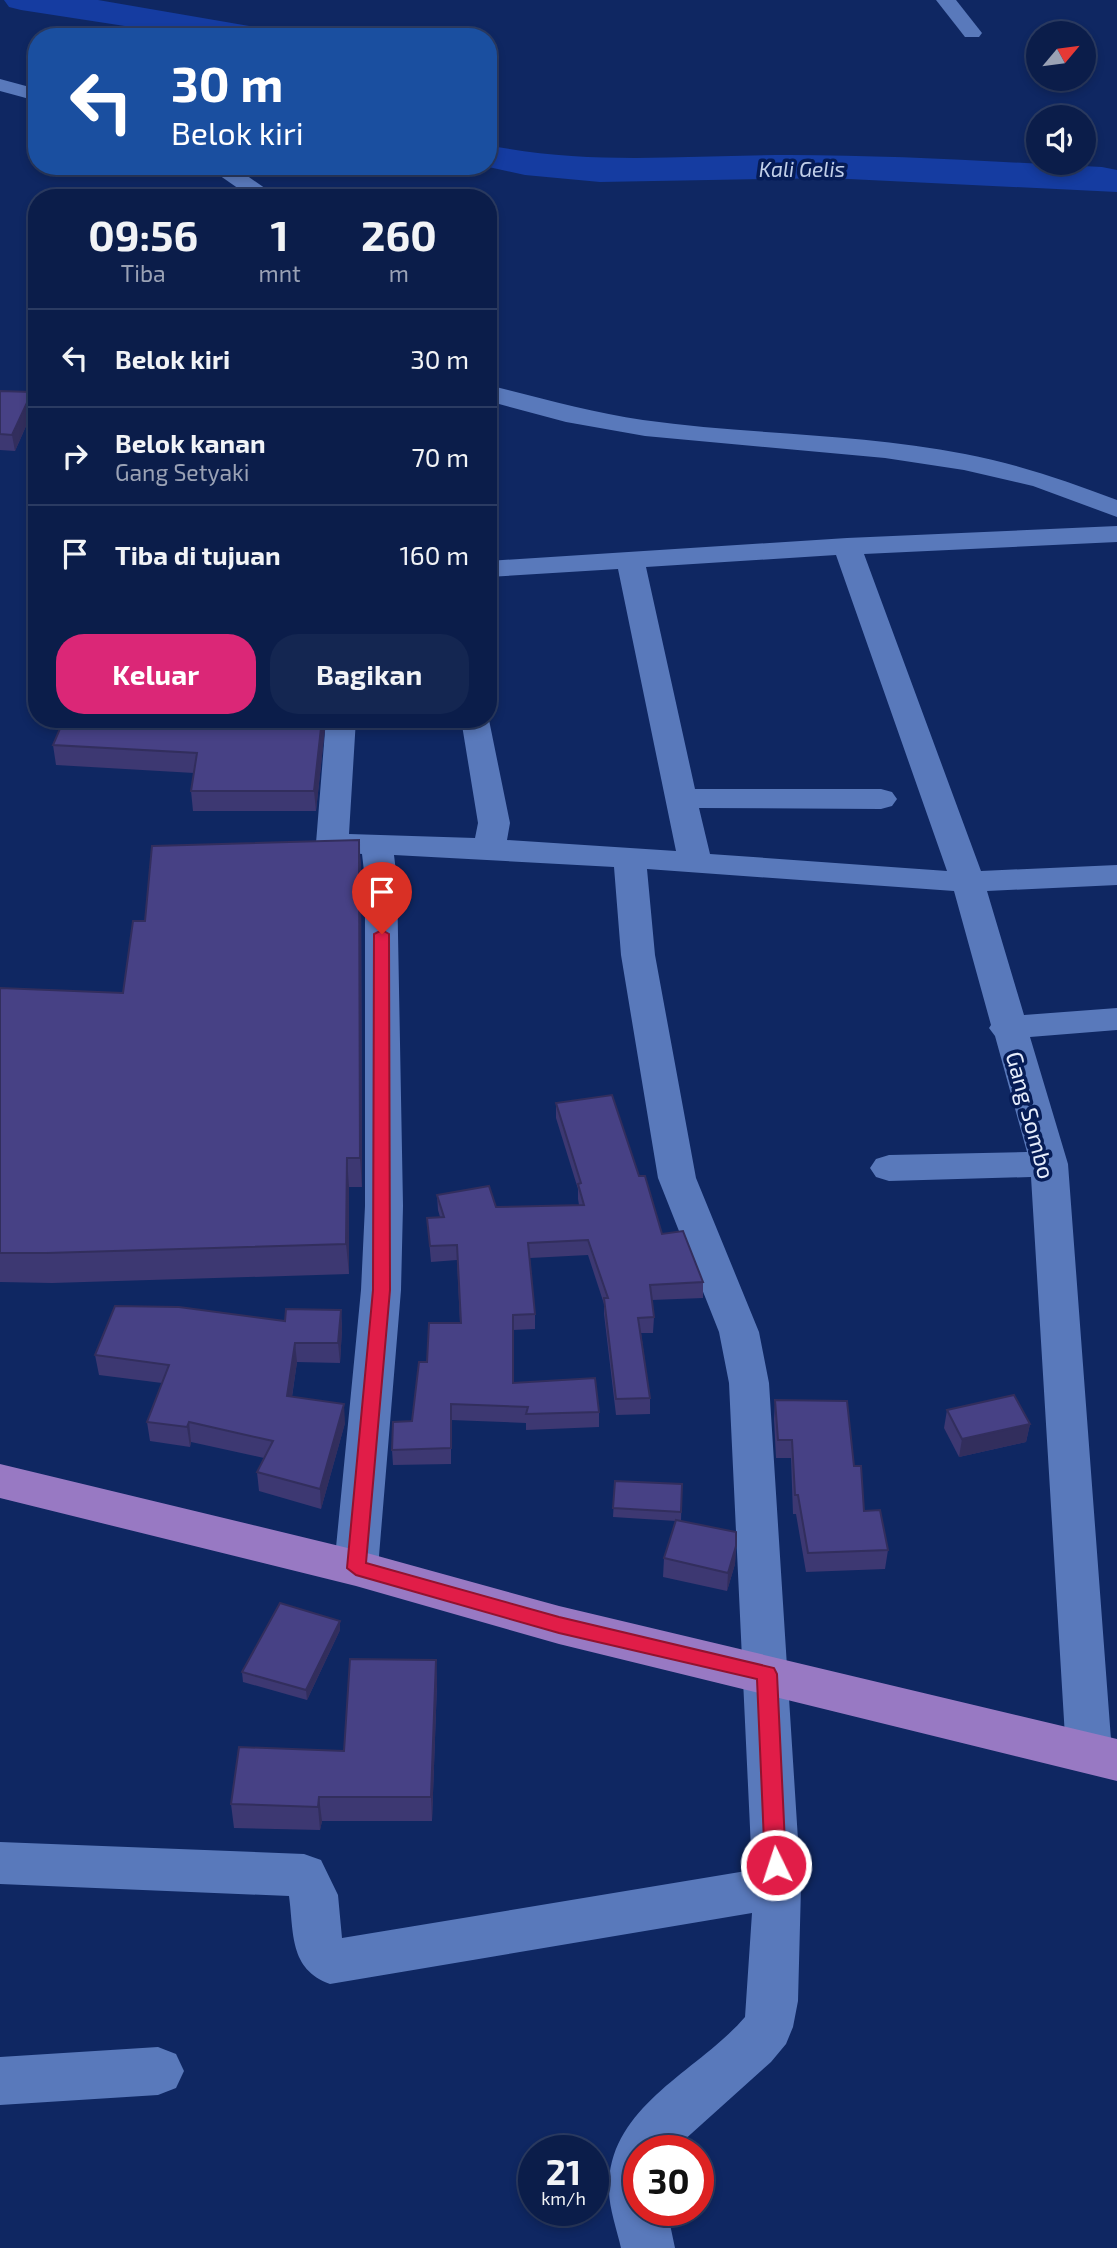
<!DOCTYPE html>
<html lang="id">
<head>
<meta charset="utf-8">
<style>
  body { margin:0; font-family:"Exo 2",sans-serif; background:#142651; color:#f1f3f6; height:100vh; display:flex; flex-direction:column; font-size:26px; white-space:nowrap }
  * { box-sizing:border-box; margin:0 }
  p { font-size:23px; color:#9aa2b5 }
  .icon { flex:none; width:38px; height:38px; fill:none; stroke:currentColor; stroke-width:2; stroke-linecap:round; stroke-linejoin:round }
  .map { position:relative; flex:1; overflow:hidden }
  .drawer { position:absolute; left:28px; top:189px; width:469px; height:539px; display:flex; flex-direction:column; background:#0b1d4a; border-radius:28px; box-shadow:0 4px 10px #0003,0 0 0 2px #2b3b62 }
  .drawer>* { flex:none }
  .top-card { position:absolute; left:28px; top:28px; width:469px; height:147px; border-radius:28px; box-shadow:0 4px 10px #0003,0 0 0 2px #2b3b62; background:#1a4fa0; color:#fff; overflow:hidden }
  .needle { width:46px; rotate:61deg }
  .tools { position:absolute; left:1026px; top:21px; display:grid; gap:14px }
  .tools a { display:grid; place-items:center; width:70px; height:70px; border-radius:50%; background:#0b1d4a; box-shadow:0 4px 10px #0003,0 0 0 2px #2b3b62; font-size:35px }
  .speed { position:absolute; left:518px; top:2135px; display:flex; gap:14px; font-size:35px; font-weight:700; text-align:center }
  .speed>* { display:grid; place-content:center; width:91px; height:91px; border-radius:50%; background:#0b1d4a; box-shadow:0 4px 10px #0003,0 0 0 2px #2b3b62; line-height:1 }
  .speed small { font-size:18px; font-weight:400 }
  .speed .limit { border:10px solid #d22; background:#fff; color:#111 }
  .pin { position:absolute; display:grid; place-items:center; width:60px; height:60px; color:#fff; margin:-72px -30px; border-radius:50% 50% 50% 0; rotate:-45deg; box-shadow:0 0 7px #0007 }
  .pin .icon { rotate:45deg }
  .me { position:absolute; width:77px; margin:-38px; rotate:356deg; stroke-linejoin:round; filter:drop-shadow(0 0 5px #0008) }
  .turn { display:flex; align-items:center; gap:24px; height:147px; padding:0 28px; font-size:32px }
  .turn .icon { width:91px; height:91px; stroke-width:2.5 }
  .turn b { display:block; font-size:49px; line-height:60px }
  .eta { display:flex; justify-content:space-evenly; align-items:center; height:119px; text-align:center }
  .eta b { font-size:42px; font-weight:700; line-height:49px }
  .primary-button { display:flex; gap:14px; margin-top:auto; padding:14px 28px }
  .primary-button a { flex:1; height:80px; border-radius:28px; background:#db2777; color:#fff; font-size:28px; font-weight:700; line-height:80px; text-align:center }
  .primary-button a+a { background:#142651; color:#f1f3f6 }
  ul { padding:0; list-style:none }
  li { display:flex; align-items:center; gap:21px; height:98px; padding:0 28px; border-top:2px solid #2b3b62 }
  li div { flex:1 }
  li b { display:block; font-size:26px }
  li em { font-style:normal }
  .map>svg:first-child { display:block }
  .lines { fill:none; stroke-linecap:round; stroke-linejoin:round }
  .river { fill:#153ca1; fill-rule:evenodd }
  .minor { fill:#5979bb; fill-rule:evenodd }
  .major { fill:#9879c3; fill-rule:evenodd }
  .wall { fill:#3d3872 }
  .shaded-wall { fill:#322e5d }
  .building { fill:#474185; stroke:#322e5d; stroke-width:2 }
  .route { fill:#e11d48; stroke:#92132f; stroke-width:2 }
  .labels { text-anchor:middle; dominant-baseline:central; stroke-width:7; stroke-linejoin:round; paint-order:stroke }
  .far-water-label { font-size:21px; font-style:italic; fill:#c1cfe9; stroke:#061c56 }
  .street-label { font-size:23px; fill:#e5ecfb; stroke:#061c56 }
</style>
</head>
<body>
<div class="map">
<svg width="1117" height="2248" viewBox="0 0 1117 2248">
  <rect width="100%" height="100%" fill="#0f2762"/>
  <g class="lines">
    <g class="river">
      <path d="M4 0H98L255 27 267 30 272 37H196L21 10 9 7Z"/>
      <path d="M488 145C589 166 688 155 789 155 894 155 998 162 1102 167L1117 170V192L828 178 600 182 525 175 484 166H488Z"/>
    </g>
    <g class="minor">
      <path d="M936 0H956L982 33 979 37H965Z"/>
      <path d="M0 79 37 89V101L0 91Z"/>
      <path d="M206 166H233L279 198H252Z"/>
      <path d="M488 385C540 398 590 412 643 420 750 435 859 433 965 454 1018 464 1067 481 1117 500V517L1033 486 964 470 885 458 645 436 566 422 488 401Z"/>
      <path d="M1117 526V542L864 554 981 871 1117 865V885L987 891 1024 1015 1117 1008V1030L1030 1037 1068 1164 1112 1753 1105 1767 1089 1773 1073 1767 1066 1753 1031 1177 889 1181 876 1177 870 1168 876 1159 889 1155 1027 1152 995 1036 989 1028 991 1025 954 891 647 869 655 955 696 1178 759 1332 769 1383 801 1887 798 2001 793 2027 786 2044 771 2062 672 2151H639V2210H667L675 2248H621C617 2230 609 2208 609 2190 607 2106 698 2072 745 2017L752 1913 330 1984C289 1969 294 1933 289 1896L0 1884V1842L304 1854 321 1860 338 1895 342 1938 752 1870 729 1383 719 1332 658 1178 621 955 614 867 394 855 397 880 403 1206 401 1290 378 1568 371 1580 356 1585 341 1580 334 1568 361 1290 365 1206V880L362 854 321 850 316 843 326 719H356L349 834 475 838 478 823 461 719H488V715L510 823 507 840 676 851 618 569 488 577V561L847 538ZM836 555 947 871 710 854 699 808 881 809 892 806 897 799 892 792 881 789H695L646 567Z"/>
      <path d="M158 2047 176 2054 184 2071 176 2088 158 2095 0 2105V2057Z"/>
    </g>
    <path class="major" d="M0 1464 356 1550 559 1606 1117 1739V1781L559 1644 356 1586 0 1498Z"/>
  </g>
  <g class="wall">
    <path d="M0 391 32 392 34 408 15 451 0 450Z"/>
    <path d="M64 719H326L316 811H193L191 791 194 773 56 765 53 745Z"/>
    <path d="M359 840 361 869 362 1187H349V1274L52 1283 0 1282V988L123 993 145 921Z"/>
    <path d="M556 1103 639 1176 662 1234 703 1282V1298L652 1300 654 1317 653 1333H641L650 1398V1414L616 1415 604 1314V1304L588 1255 530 1258 535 1314V1329L513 1330V1383L599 1412V1427L526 1430V1423L451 1420V1464L393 1465 392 1450 412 1421 427 1362 460 1323 457 1260 431 1262 427 1218 440 1217 438 1210 437 1195 496 1207 579 1205 578 1199V1189L556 1118Z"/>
    <path d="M341 1310 342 1329 340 1363 297 1362 292 1397 345 1423 321 1509 259 1491 257 1472 264 1458 191 1442 190 1447 150 1441 147 1422 162 1383 99 1375 95 1355Z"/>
    <path d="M775 1400 854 1466 864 1511 888 1550 885 1569 806 1572 796 1514H793L791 1458H776L774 1419Z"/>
    <path d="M947 1410 1030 1424 1026 1442 959 1457 944 1428Z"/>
    <path d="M615 1481 682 1484 681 1521 736 1546 735 1564 727 1591 663 1577 664 1558 676 1521 613 1517Z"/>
    <path d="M340 1630 307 1700 243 1682 242 1672Z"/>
    <path d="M436 1660 437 1684 432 1821H322L320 1830 234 1828 231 1804 344 1751Z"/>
  </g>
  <g class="shaded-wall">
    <path d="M32 392 34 408 15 451 12 435Z"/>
    <path d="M322 719H326L316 811 314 791Z"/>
    <path d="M359 840 361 869 362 1187 360 1158Z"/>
    <path d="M347 1158 349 1187V1274L346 1244Z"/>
    <path d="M341 1310 342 1329 340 1363 338 1343Z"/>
    <path d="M295 1343 297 1362 289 1416 287 1396Z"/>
    <path d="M344 1404 345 1423 321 1509 320 1489Z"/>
    <path d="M189 1422 191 1442 190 1447 187 1427Z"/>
    <path d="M1030 1424 1026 1442 959 1457 962 1439Z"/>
    <path d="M736 1546 735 1564 727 1591 728 1573Z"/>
    <path d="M340 1621V1630L307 1700 306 1690Z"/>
    <path d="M436 1660 437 1684 432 1821 431 1797Z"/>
    <path d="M319 1797 322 1821 320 1830 318 1807Z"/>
  </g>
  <g class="building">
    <path d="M0 391 32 392 12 435 0 434Z"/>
    <path d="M64 719H322L314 791H191L197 753 53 745Z"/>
    <path d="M359 840 360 1158H347L346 1244 47 1253H0V988L123 993 133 921H145L152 846Z"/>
    <path d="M612 1095 639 1176H645L662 1234 683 1231 703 1282 650 1285 654 1317 638 1318 650 1398 616 1399 604 1298H608L588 1240 528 1243 535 1314 513 1315V1383L595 1378 599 1412 526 1414 528 1407 451 1404V1448L392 1450 393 1422 412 1421 419 1362H427L429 1323H461L457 1245 430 1246 427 1218 444 1217 437 1195 489 1186 496 1207 584 1205 578 1184 581 1183 556 1103Z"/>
    <path d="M115 1306 179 1307 285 1321 286 1309 341 1310 338 1343H295L287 1396 344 1404 320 1489 257 1472 273 1441 189 1422 187 1427 147 1422 169 1365 95 1355Z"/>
    <path d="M1014 1395 1030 1424 962 1439 947 1410Z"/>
    <path d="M775 1400 847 1401 854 1466H861L864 1511 880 1510 888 1550 808 1553 798 1495H795L792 1440H778Z"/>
    <path d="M615 1481 682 1484 681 1512 613 1508Z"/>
    <path d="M676 1520 736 1532V1546L728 1573 664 1558Z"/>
    <path d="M280 1603 340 1621 306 1690 242 1672Z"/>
    <path d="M350 1659 436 1660 431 1797H319L318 1807 231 1804 239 1747 344 1751Z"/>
  </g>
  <path class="route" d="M382 930 389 934 390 1290 366 1563 559 1617 774 1668 777 1674 786 1865 783 1871 776 1874 768 1871 765 1865 757 1679 559 1633 356 1575 347 1568 373 1290 374 934Z"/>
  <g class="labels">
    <g class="far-water-label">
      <text x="802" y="168">Kali Gelis</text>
    </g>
    <g class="street-label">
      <text transform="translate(1031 1115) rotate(75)">Gang Sombo</text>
    </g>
  </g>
</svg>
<div class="tools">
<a><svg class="needle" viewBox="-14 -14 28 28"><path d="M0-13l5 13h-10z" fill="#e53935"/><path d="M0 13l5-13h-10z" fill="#9aa2b5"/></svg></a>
<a><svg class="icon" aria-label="sound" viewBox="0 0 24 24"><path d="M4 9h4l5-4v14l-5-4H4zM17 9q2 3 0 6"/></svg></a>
</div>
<div class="speed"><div>21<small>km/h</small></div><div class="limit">30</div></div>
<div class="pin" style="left:382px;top:934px;background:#d93025"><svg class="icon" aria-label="arrive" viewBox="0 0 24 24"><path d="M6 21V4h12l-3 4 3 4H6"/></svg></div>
<svg class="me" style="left:776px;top:1865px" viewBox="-20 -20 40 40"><circle r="17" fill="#e11d48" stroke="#fff" stroke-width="3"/><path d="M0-11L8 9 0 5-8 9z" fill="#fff"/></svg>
<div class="top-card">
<div class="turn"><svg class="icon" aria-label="left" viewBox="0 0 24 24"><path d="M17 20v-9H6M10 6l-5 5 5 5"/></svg><div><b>30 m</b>Belok kiri</div></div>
</div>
<section class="drawer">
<div class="eta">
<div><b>09:56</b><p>Tiba</p></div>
<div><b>1</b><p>mnt</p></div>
<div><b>260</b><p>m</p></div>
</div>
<ul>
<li><svg class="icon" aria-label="left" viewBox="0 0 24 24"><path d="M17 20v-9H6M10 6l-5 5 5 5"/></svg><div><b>Belok kiri</b></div><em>30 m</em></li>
<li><svg class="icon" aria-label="right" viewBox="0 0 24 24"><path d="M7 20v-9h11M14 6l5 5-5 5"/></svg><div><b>Belok kanan</b><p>Gang Setyaki</p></div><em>70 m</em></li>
<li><svg class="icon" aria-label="arrive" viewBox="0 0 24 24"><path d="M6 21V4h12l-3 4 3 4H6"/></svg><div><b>Tiba di tujuan</b></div><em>160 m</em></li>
</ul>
<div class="primary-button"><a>Keluar</a><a>Bagikan</a></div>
</section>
</div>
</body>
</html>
